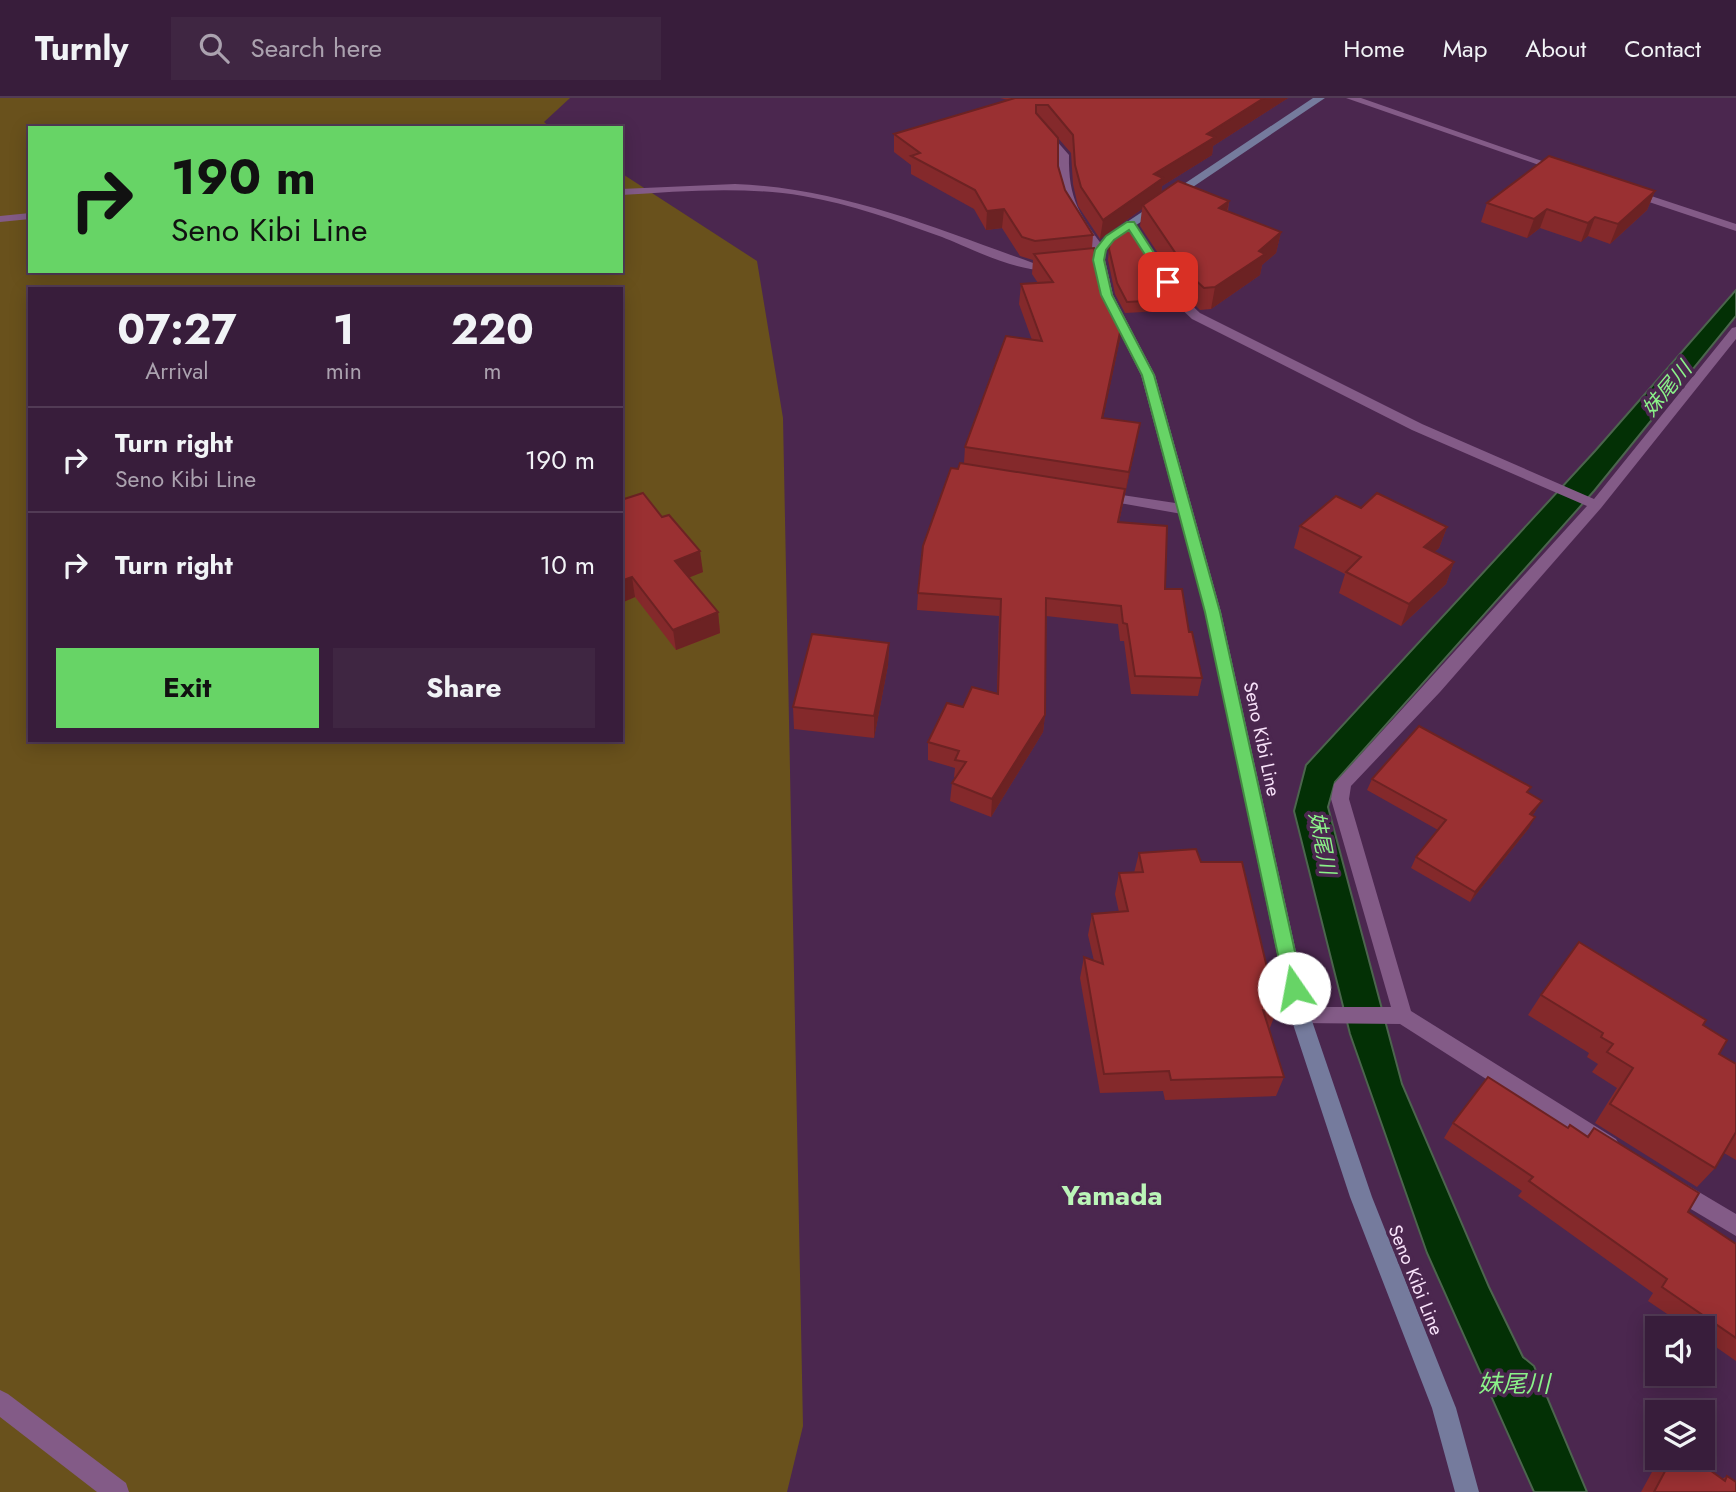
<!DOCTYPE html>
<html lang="en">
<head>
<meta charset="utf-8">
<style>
  body { margin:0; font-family:Jost,"Noto Sans JP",sans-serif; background:#3f2642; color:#f1f3f6; height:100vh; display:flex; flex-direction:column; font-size:26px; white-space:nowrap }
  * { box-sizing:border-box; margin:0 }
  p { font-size:23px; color:#aba2af }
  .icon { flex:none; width:38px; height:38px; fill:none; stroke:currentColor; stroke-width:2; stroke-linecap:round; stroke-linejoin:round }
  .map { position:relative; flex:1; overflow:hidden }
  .panel { position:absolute; left:28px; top:189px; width:595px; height:455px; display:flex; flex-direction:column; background:#381d3b; border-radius:0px; box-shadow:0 4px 18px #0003,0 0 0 2px #523b55 }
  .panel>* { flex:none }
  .hud { position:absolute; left:28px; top:28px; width:595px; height:147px; border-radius:0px; box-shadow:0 4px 18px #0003,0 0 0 2px #523b55; background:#67d466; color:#111; overflow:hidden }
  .controls { position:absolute; left:1645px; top:1218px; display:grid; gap:14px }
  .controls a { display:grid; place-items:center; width:70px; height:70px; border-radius:0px; background:#381d3b; box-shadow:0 4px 18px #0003,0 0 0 2px #523b55; font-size:35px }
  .pin { position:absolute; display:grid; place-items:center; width:60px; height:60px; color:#fff; margin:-30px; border-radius:14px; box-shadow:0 4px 10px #0006 }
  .me { position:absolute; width:77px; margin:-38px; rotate:348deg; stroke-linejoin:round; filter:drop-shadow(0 0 5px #0008) }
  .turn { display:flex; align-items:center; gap:24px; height:147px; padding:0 28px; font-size:32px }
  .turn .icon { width:91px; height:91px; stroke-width:2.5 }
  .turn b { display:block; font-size:49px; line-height:60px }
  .eta { display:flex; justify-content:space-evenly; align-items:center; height:119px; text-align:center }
  .eta b { font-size:42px; font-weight:700; line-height:49px }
  .button { display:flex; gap:14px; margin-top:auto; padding:14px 28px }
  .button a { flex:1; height:80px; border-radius:0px; background:#67d466; color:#111; font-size:28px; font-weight:700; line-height:80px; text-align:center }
  .button a+a { background:#3f2642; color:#f1f3f6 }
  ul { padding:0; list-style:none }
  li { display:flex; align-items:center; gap:21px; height:105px; padding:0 28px; border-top:2px solid #523b55 }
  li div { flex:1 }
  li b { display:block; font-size:26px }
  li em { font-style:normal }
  header { display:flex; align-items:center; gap:42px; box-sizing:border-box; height:98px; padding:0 35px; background:#381d3b; border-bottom:2px solid #523b55 }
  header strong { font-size:33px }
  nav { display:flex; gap:38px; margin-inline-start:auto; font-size:24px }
  .search { width:490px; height:63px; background:#3f2642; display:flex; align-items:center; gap:18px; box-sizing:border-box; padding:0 24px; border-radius:0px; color:#aba2af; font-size:26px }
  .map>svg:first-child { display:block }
  .green { fill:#69511c; fill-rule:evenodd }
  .water { fill:#033005; stroke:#4c654e; stroke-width:2 }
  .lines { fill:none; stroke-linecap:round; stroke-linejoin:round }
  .street { fill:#835b87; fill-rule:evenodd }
  .secondary { fill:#757b9d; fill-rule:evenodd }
  .wall { fill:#84292b }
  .shaded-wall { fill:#6c2223 }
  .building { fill:#9a3032; stroke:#6c2223; stroke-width:2 }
  .route { fill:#67d466; stroke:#438a42; stroke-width:2 }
  .labels { text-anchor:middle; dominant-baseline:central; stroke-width:7; stroke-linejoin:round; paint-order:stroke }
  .street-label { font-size:19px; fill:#f8e2fa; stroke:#4b274f }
  .water-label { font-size:21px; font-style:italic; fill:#8bf289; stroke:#4b274f }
  .near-water-label { font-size:24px; font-style:italic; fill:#8bf289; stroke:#4b274f }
  .near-quarter-label { font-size:28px; font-weight:bold; fill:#bbf5b8; stroke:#4b274f }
</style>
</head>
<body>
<header>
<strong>Turnly</strong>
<div class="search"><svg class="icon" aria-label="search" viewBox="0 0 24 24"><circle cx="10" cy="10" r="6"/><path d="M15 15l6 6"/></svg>Search here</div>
<nav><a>Home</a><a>Map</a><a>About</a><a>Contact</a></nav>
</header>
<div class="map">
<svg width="1736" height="1394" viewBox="0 0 1736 1394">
  <rect width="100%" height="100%" fill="#4b274f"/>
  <path class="green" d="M0 0H570L544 24 551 30H30V173H621V75L757 163 783 320 803 1328 787 1394H0ZM30 191H621V642H30Z"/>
  <path class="water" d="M1736 192V218L1594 393 1335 684 1328 709 1402 986 1489 1189 1523 1259 1534 1268 1587 1394H1534L1427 1155 1350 936 1294 713 1306 667 1595 353Z"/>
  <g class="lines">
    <g class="street">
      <path d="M1346 0H1361L1568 72 1559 74Z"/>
      <path d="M1040 33H1048L1069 57C1068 101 1080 118 1106 152L1104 154H1096C1070 125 1057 98 1059 58L1040 37Z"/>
      <path d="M735 86C841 90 935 130 1033 165L1057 163 1063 167C1039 186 968 149 942 139 897 123 851 106 803 98 743 88 682 93 621 97V91Z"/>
      <path d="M1625 92H1633L1736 126V133L1625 96Z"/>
      <path d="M30 115V121L0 124V118Z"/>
      <path d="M1130 123 1134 124 1185 201 1200 215 1422 326 1594 401 1732 230 1736 229V241L1601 410 1440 594 1351 688 1349 701 1411 913 1616 1041 1620 1048 1616 1055 1609 1058 1602 1055 1400 926 1300 925 1293 923 1290 917 1293 911 1300 909H1391L1331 701 1334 686 1587 408 1412 332 1192 221 1176 206 1124 126Z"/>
      <path d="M1102 394 1182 406 1189 411 1182 416 1097 401V395Z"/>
      <path d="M1677 1081 1736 1116V1138L1669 1098 1666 1091 1669 1084Z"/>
      <path d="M0 1292 8 1296 126 1385 129 1394H97L0 1319Z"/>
    </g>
    <path class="secondary" d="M1313 0H1325L1114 142 1106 152 1105 162 1113 197 1155 277 1221 514 1310 917 1372 1099 1456 1310 1479 1394H1455L1432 1310 1350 1099 1290 917 1205 514 1141 277 1101 197 1093 162 1094 152 1106 138Z"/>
  </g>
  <g class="wall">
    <path d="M1000 0H1288L1213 48 1212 57 1162 88 1161 95 1229 103 1228 113 1281 134 1276 155 1262 167 1260 177 1211 211 1200 212 1187 199 1140 128 1142 111 1100 141 1078 108 1073 86 1071 55 1058 40V68L1065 92 1093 137 1092 150 1120 241 1103 320 1140 325 1136 346 1119 424 1165 491 1189 534 1202 580 1198 598 1131 596 1124 543H1120L1118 526 1046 518 1045 617 1043 634 991 719 950 703 952 685 956 680 954 679 955 670 928 662V644L963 609 997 595 999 518 917 512 918 495 958 371 964 365 965 349 1032 242 1019 206 1021 186 1038 185 1032 176 1033 162 1020 158 1002 130 986 132 974 111 911 76V67L894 54V36L1008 2Z"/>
    <path d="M1655 93 1647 112 1610 146 1588 138 1581 144 1540 130 1527 140 1481 124 1487 105Z"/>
    <path d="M1110 142 1181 201 1179 212 1125 215 1115 196 1108 162Z"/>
    <path d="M621 402 662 419 703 474 689 479 718 514 720 535 676 552 635 499 621 505Z"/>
    <path d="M1361 410 1447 429 1439 450 1434 454 1454 464 1446 486 1401 528 1339 495 1345 476 1294 450 1300 428Z"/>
    <path d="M889 545 888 567 874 640 794 631 793 609Z"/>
    <path d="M1372 681 1528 695 1535 714 1532 718 1529 730 1470 804 1411 770 1416 759 1438 732 1367 692Z"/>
    <path d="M1139 755 1201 764 1277 912 1269 932 1284 979 1276 998 1165 1002 1163 993 1100 995 1080 880 1084 859 1094 863 1088 837 1092 816 1119 814 1115 796 1119 775H1134Z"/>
    <path d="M1541 897 1703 927 1719 956 1736 966V1062L1724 1055 1715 1070 1697 1089 1595 1025 1617 990 1592 974 1598 966 1587 959 1589 955 1528 917Z"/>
    <path d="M1453 1025 1568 1030 1587 1038 1594 1030 1688 1114 1736 1146V1263L1703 1240V1230H1688L1648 1203 1653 1195 1518 1098 1522 1093 1444 1040Z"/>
    <path d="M1663 1360H1672L1722 1381 1727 1378 1736 1394H1641L1658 1363Z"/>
  </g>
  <g class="shaded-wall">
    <path d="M1264 0H1288L1213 48 1212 57 1162 88 1161 98 1143 107 1142 111 1100 141 1103 122 1154 76 1207 36Z"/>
    <path d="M1655 93 1647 112 1610 146 1618 126Z"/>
    <path d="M1229 103 1225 124 1219 110Z"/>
    <path d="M1004 111 1002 130 986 132 987 113Z"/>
    <path d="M1547 111 1540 130 1527 140 1534 121Z"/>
    <path d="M1595 119 1588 138 1581 144 1588 125Z"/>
    <path d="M1281 134 1276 155 1262 167 1260 177 1211 211 1215 189Z"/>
    <path d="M1123 220 1120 241 1099 340 1102 320Z"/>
    <path d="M1140 325 1136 346 1125 395 1129 374Z"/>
    <path d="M1447 429 1439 450 1416 470 1424 449Z"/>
    <path d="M700 453 703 474 678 484 675 463Z"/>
    <path d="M1454 464 1446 486 1401 528 1409 506Z"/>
    <path d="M632 479 635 499 621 505V483Z"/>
    <path d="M718 514 720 535 676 552 673 532Z"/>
    <path d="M889 545 888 567 874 640V618Z"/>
    <path d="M1045 617 1043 634 991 719 992 701Z"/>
    <path d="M1542 703 1535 714 1524 727 1530 716Z"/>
    <path d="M1535 719 1529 730 1470 804 1475 794Z"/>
  </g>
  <g class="building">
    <path d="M1015 0H1264L1207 36 1215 39 1154 76 1163 80 1103 122 1081 89 1075 67 1073 37 1048 7H1036V15L1058 40V68L1065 92 1093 137 1035 143 1022 139 1004 111 987 113 975 92 911 58 920 55 894 36Z"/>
    <path d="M1549 58 1655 93 1618 126 1595 119 1588 125 1547 111 1534 121 1487 105Z"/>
    <path d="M1178 83 1229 103 1219 110 1281 134 1259 153 1265 156 1215 189 1204 190 1191 178 1143 107Z"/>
    <path d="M1129 125 1181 201 1127 204 1117 185 1109 151 1110 142Z"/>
    <path d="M1094 150 1101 178 1123 220 1102 320 1140 325 1129 374 965 349 1006 238 1042 243 1021 186 1053 184 1034 156Z"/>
    <path d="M960 365 1125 391 1118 424 1167 428 1165 491H1182L1189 534H1192L1202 580 1135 578 1127 526 1123 525 1121 508 1046 500 1045 617 992 701 952 685 966 664 955 662 959 653 928 644 947 605 963 609 972 589 998 596 1001 501 918 495 923 448 951 370 958 371Z"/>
    <path d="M643 395 662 419 669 417 700 453 675 463 718 514 673 532 632 479 621 483V402Z"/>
    <path d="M1377 395 1447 429 1424 449 1454 464 1409 506 1346 474 1361 459 1300 428 1336 398 1361 410Z"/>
    <path d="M812 536 889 545 874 618 793 609Z"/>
    <path d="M1419 628 1531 689 1527 694 1542 703 1530 716 1535 719 1475 794 1416 759 1446 722 1372 681Z"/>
    <path d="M1196 751 1201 764H1242L1277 912H1263L1284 979 1171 982 1169 973 1104 976 1084 859 1103 866 1092 816 1128 813 1119 775 1143 774 1139 755Z"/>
    <path d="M1579 844 1706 922 1703 927 1727 942 1719 956 1736 966V1034L1715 1070 1610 1006 1633 970 1607 954 1613 946 1601 939 1603 935 1541 897Z"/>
    <path d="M1488 979 1568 1030 1570 1027 1588 1039 1594 1030 1699 1095 1688 1114 1736 1146V1240L1662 1189 1667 1181 1529 1083 1533 1079 1453 1025Z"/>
    <path d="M1672 1360H1693L1725 1383 1727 1378 1736 1384V1394H1654Z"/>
  </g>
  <path class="route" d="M1127 124H1134L1173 184 1164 186 1129 132 1114 142 1106 152 1104 162 1112 197 1154 277 1220 514 1303 890 1294 898 1285 890 1205 514 1142 277 1101 197 1093 162 1095 152 1106 138Z"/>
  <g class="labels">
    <g class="street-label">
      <text transform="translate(1262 641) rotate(78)">Seno Kibi Line</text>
      <text transform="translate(1416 1182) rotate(68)">Seno Kibi Line</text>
    </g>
    <g class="water-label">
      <text transform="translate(1667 291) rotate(-50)">妹尾川</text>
      <text transform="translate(1322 745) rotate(79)">妹尾川</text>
    </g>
    <g class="near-water-label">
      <text x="1514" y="1285">妹尾川</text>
    </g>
    <g class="near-quarter-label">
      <text x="1112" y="1097">Yamada</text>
    </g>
  </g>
</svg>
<div class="controls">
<a><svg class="icon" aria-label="sound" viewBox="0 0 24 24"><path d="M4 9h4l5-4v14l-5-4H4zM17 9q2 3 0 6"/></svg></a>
<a><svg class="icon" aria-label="layers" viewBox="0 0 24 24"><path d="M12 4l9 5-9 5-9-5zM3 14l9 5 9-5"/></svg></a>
</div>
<div class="pin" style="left:1168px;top:184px;background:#d93025"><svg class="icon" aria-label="arrive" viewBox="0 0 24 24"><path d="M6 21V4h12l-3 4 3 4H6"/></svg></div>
<svg class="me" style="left:1294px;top:890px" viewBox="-20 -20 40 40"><circle r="19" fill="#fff"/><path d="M0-13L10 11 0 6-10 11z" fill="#67d466"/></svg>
<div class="hud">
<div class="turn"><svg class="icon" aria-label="right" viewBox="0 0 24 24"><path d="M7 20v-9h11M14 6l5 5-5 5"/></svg><div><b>190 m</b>Seno Kibi Line</div></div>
</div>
<section class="panel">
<div class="eta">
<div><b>07:27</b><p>Arrival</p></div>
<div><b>1</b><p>min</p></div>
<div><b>220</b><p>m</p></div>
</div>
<ul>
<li><svg class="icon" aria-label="right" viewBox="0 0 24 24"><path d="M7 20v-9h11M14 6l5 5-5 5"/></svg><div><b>Turn right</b><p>Seno Kibi Line</p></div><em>190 m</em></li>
<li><svg class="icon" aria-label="right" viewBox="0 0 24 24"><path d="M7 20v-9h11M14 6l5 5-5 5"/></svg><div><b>Turn right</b></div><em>10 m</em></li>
</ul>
<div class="button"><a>Exit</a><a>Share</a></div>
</section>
</div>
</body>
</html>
